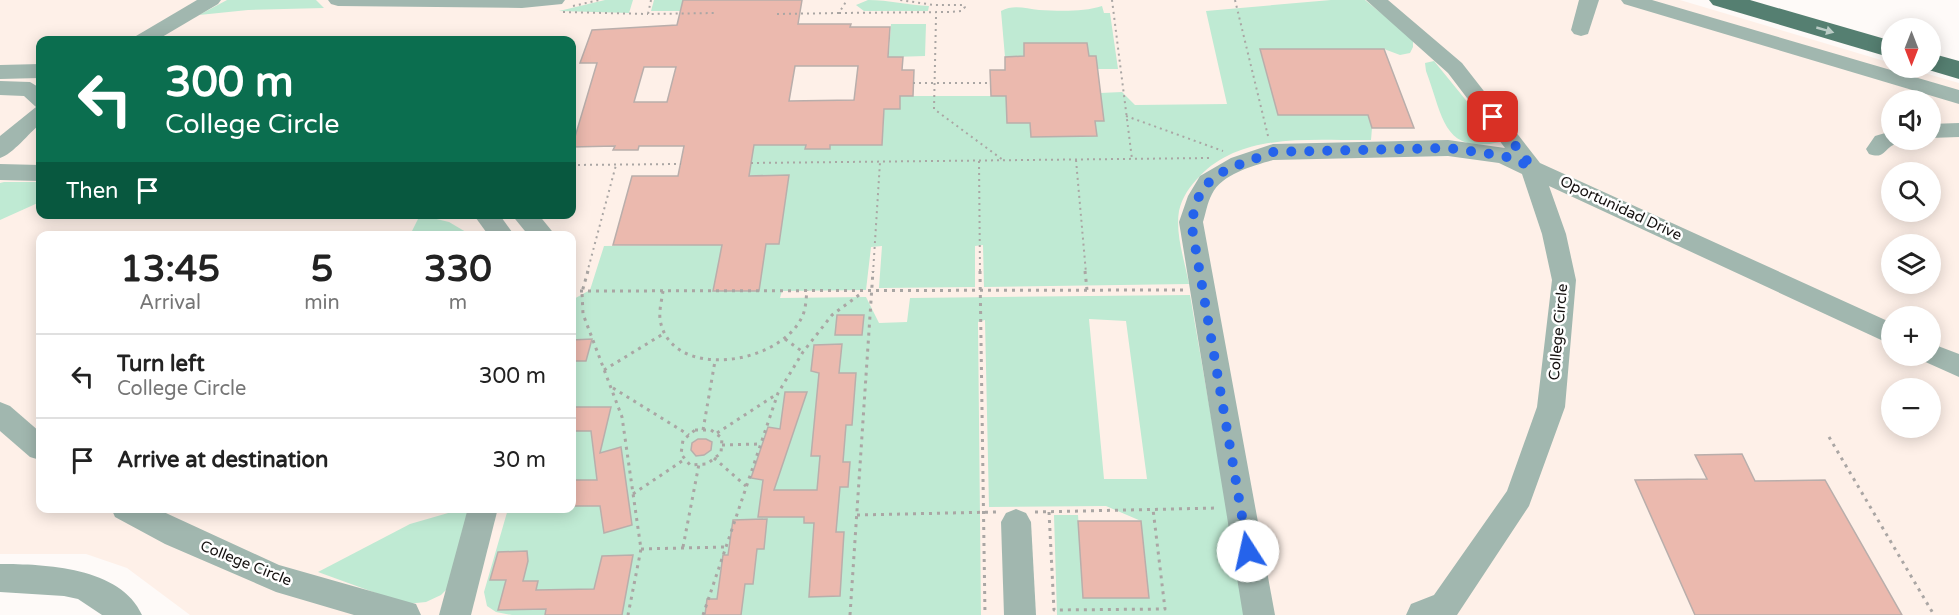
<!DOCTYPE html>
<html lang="en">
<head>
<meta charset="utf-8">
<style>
  body { margin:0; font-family:"Varela Round",sans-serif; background:#f2f2f2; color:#222; height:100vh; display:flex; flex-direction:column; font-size:22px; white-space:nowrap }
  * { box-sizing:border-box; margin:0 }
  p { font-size:20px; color:#767676 }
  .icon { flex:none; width:33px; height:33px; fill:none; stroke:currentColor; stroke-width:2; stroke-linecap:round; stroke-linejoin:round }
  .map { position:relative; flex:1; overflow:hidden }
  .drawer { position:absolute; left:36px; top:231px; width:540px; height:282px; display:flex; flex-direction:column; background:#fff; border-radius:12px; box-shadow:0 3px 15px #0003 }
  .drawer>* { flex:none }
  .top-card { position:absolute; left:36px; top:36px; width:540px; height:183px; border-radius:12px; box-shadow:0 3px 15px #0003; background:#0b6e4f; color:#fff; overflow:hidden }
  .needle { width:39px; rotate:180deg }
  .fabs { position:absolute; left:1881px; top:18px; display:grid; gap:12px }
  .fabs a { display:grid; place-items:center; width:60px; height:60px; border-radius:50%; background:#fff; box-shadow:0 3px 15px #0003; font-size:30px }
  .pin { position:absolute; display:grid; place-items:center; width:51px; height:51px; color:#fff; margin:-26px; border-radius:12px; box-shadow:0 3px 9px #0006 }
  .me { position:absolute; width:66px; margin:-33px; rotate:350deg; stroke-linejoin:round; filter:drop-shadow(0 0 4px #0008) }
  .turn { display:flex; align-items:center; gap:21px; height:126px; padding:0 30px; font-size:27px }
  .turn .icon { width:78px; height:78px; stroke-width:2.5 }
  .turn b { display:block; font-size:42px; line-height:51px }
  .then { display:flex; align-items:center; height:57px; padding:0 30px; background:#0003; gap:12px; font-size:22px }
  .eta { display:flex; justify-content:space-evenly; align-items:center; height:102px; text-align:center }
  .eta b { font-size:36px; font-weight:800; line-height:42px }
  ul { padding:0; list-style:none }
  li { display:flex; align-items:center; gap:18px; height:84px; padding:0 30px; border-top:2px solid #e0e0e0 }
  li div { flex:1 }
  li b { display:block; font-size:22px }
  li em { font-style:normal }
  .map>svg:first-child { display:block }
  .built { fill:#fef0e8; fill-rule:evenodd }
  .green { fill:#bfead3; fill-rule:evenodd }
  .building { fill:#ebb9ae; stroke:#b9aeab; stroke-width:1.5; fill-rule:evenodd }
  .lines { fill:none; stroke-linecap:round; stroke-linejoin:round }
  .path-far1 { stroke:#aaa6a4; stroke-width:2; stroke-dasharray:2 4; stroke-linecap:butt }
  .path { stroke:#aaa6a4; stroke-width:3; stroke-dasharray:3 5; stroke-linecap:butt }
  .minor { fill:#a1b7af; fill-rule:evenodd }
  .major { fill:#557f71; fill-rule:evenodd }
  .oneway { fill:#bbccc6 }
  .route { stroke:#2563eb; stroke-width:10; stroke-dasharray:0 18 }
  .labels { text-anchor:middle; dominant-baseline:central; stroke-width:5; stroke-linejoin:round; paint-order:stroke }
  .street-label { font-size:15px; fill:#151110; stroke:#fff }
</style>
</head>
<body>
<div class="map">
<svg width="1959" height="615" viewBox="0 0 1959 615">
  <rect width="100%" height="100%" fill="#fefaf8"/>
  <path class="built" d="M0 0H1680L1891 63 1892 68H1907L1959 83V615H190L127 568 86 554H0ZM40 40H572V214H40ZM1892 100H1930V140H1892ZM1892 172H1930V212H1892ZM40 236H572V508H40ZM1892 244H1930V284H1892ZM1892 316H1930V356H1892ZM1892 388H1930V428H1892Z"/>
  <g class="green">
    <path d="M227 0H316L324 8 248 10 199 15Z"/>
    <path d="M605 0H633L629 13 559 11Z"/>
    <path d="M654 0H683L680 11H651Z"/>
    <path d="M868 0C889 0 908 5 929 6L928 11H864L856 5Z"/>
    <path d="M1331 0H1365L1413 39V47L1410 53 1400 55 1384 49H1260L1278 115H1368L1372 128 1371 140C1315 141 1243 131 1200 176 1190 186 1182 197 1179 211 1175 234 1185 262 1189 284L984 287 983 245 975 246V287L879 288 882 246 871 247 866 290 782 291 780 298 866 297 879 323 907 322 910 298 1190 295 1244 607 1243 615H1057L1054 515H1078L1084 598H1149L1141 521 1106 506 989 507 985 320 978 322 981 615H512L496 612 487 606 484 592 508 509 572 508V300L590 290 604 246 779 244 789 176H748L754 145 806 143V149H830V143L882 145 885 100H891V109H899L900 96H1006L1007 122 1030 123 1031 137 1096 136 1095 121H1104L1100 93 1122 92 1135 105 1227 104 1206 11ZM1089 319 1126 321 1147 479H1104Z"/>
    <path d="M1102 6 1104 13H1110L1118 69H1098L1089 56 1087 43H1024V56L1005 57 1001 11C1014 4 1026 9 1039 10 1059 11 1084 12 1102 6Z"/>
    <path d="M891 24H926L925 56 894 57 888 66Z"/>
    <path d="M1434 61 1500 142C1442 155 1443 115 1426 71L1425 63Z"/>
    <path d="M4 182H40V202L0 220V183Z"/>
    <path d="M420 215 449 222 471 235H410Z"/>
    <path d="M462 509H472L452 584 441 595 426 602 406 604 318 572 410 524Z"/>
  </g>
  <g class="building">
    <path d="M683 0H802L798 24H851L850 27H890L888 57H903L902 70H914L913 96H900V109H884L882 145H830V149H805L806 145H754L749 176 789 175 779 244H766L759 291H713L722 245H613L632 176H678L684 146H639L638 150H613L615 146 572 147 597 63H580L592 30 677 25ZM795 66H858L854 100 789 101ZM644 67H676L667 102H634Z"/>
    <path d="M1024 43H1087L1089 56H1096L1104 121H1095L1097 136 1031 137 1030 123H1007L1006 96H991L990 70H1005V57L1024 56Z"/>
    <path d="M1260 49H1384L1414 128H1372L1368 115H1278Z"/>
    <path d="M837 315H864L862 335H835Z"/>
    <path d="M592 339 586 361H572V340Z"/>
    <path d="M842 344 839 373H856L852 425H846L843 462H850L848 487H840L836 532H844L840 596 809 597 814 523H804V517H758L763 480 751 478 768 427 780 429 785 392H807L774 490H817L820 456H811L819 373 811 371 814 345Z"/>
    <path d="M572 407H611L600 453 621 447 632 525 604 533 600 506H572V480H597L591 431H572Z"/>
    <path d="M698 439H706L712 442 711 450 704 455 696 456 691 450 692 443Z"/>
    <path d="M1742 454 1755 481 1825 480 1902 615H1695L1635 480 1707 479 1695 455Z"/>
    <path d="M767 519 764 549H757L753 584H745L741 615H705L707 599H717L723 555H728L733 520Z"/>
    <path d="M1078 521H1141L1149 598H1083Z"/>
    <path d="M527 551 528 561 523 581H538L536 590 594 589 602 556 633 555 622 615H545L546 609 498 610 506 580H490L498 552Z"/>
  </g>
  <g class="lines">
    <g class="path-far1">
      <path d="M651 0 648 14 716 13"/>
      <path d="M1112 0 1132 159"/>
      <path d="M1235 0 1268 136"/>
      <path d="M573 6 599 0"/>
      <path d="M563 12 648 14"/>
      <path d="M839 13 950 12 961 11 965 7 964 5H934L900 0"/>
      <path d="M777 14 839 13 847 0"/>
      <path d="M936 17 934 109 1003 160"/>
      <path d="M913 83H990"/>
      <path d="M1126 116 1223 151"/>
      <path d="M1076 160 1086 273"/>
      <path d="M979 161 980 273"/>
      <path d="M751 163 1211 158"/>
      <path d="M572 165 681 164"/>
      <path d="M587 273 616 165"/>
      <path d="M873 273 880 162"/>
    </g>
    <g class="path">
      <path d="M588 271 582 292 583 314 622 417 641 549 628 615"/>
      <path d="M980 271 985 615"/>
      <path d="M1085 271 1087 290"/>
      <path d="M572 291 1183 290"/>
      <path d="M663 291C662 299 659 310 660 319 669 381 779 366 802 317 806 309 806 299 807 290"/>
      <path d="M785 339 803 352"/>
      <path d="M604 370 663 334"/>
      <path d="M613 388 689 435"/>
      <path d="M695 430H711L722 438 721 453 707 464 690 465 681 454 683 440Z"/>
      <path d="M703 430 715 361"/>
      <path d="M717 433 777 394"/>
      <path d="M1829 437 1934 615"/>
      <path d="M722 445 759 444"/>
      <path d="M714 458 746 486"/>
      <path d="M633 494 685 459"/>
      <path d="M1035 512 1218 508"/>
      <path d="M1049 512 1054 610 1165 609 1153 509"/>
      <path d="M857 515 996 512"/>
      <path d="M683 547 699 464"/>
      <path d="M641 549 726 547"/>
      <path d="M703 615 778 393 803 352 832 315 863 292"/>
      <path d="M850 615 873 271"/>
    </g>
    <g class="minor">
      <path d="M197 0H221L218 4 157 40H133L136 36Z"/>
      <path d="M328 0H565L562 4 522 8 338 6 331 4Z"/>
      <path d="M1366 0H1388L1462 63 1540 163 1892 323V345L1549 186 1566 234 1576 280 1565 407 1529 506 1457 615H1406L1411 604 1434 595 1507 491 1537 407 1552 280 1542 234 1522 174 1499 163 1448 156 1273 160C1253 166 1222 174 1212 194 1207 203 1206 213 1203 222L1275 615H1243L1179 222 1188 196 1200 176 1231 158 1273 144 1448 140 1505 148 1448 73Z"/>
      <path d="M1579 0H1599L1588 34 1581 36 1574 34 1571 30Z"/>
      <path d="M1621 0H1652L1959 90V104L1624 4Z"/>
      <path d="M40 64V78L0 79V65Z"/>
      <path d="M0 81 30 82 40 88V124C29 133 13 154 0 158V136L36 107 24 96 0 95Z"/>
      <path d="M1959 123V137L1930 138V124Z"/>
      <path d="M1892 131V140H1902C1898 145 1895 143 1890 147 1882 154 1881 158 1869 154L1866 149 1875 136Z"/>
      <path d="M0 164 40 165V181L0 180Z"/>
      <path d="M473 214H499L515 236H489Z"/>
      <path d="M511 214H538L556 236H529Z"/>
      <path d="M1930 343 1959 354V377L1921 360 1918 356H1930Z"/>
      <path d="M0 402 10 406 40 432V460L30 457 0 431Z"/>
      <path d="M111 508H155L279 565 416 604 421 615H354L276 592 165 544 115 517Z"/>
      <path d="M468 508H498L471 615H439Z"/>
      <path d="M1016 509 1026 513 1031 522 1036 615H1004L1001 522 1006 513Z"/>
      <path d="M0 564C44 564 121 567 142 615H102L78 599 64 596 0 592Z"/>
    </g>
    <g class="major">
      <path d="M1709 0H1750L1892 41V58L1713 5Z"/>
      <path d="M1930 53 1959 61V79L1922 68H1930Z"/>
    </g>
  </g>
  <defs><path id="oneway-solid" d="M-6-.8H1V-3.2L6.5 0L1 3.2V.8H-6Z" transform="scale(1.5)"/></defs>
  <use class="oneway" href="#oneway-solid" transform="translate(1825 30) rotate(16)"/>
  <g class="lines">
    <path class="route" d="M1248 551 1191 222 1200 193 1208 183 1227 169 1273 152 1448 148 1504 156 1532 167 1493 117"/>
  </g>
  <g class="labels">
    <g class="street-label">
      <text transform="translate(1621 208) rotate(25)">Oportunidad Drive</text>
      <text transform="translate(1558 332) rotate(-85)">College Circle</text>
      <text transform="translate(246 563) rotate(22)">College Circle</text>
    </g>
  </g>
</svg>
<div class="fabs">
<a><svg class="needle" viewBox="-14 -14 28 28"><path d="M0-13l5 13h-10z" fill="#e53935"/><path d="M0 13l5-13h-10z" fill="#767676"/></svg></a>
<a><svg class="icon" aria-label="sound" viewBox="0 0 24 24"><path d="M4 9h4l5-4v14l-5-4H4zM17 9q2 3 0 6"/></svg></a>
<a><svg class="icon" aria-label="search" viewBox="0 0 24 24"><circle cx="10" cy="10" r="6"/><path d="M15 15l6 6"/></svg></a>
<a><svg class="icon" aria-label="layers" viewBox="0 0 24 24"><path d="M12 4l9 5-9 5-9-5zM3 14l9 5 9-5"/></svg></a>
<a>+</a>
<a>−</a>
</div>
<div class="pin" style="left:1493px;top:117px;background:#d93025"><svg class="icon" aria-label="arrive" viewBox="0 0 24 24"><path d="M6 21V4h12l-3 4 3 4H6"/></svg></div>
<svg class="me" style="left:1248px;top:551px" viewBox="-20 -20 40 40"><circle r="19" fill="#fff"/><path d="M0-13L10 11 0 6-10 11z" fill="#2563eb"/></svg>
<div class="top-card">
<div class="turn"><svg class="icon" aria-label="left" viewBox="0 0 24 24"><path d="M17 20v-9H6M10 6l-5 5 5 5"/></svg><div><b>300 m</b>College Circle</div></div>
<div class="then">Then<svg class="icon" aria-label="arrive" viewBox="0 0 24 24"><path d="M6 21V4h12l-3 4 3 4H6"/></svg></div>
</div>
<section class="drawer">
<div class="eta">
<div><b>13:45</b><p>Arrival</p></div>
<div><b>5</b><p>min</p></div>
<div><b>330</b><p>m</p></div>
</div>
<ul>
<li><svg class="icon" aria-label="left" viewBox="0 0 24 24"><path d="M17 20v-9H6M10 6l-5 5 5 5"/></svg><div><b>Turn left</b><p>College Circle</p></div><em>300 m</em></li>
<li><svg class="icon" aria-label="arrive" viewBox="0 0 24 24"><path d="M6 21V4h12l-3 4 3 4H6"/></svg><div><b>Arrive at destination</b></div><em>30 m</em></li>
</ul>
</section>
</div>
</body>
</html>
